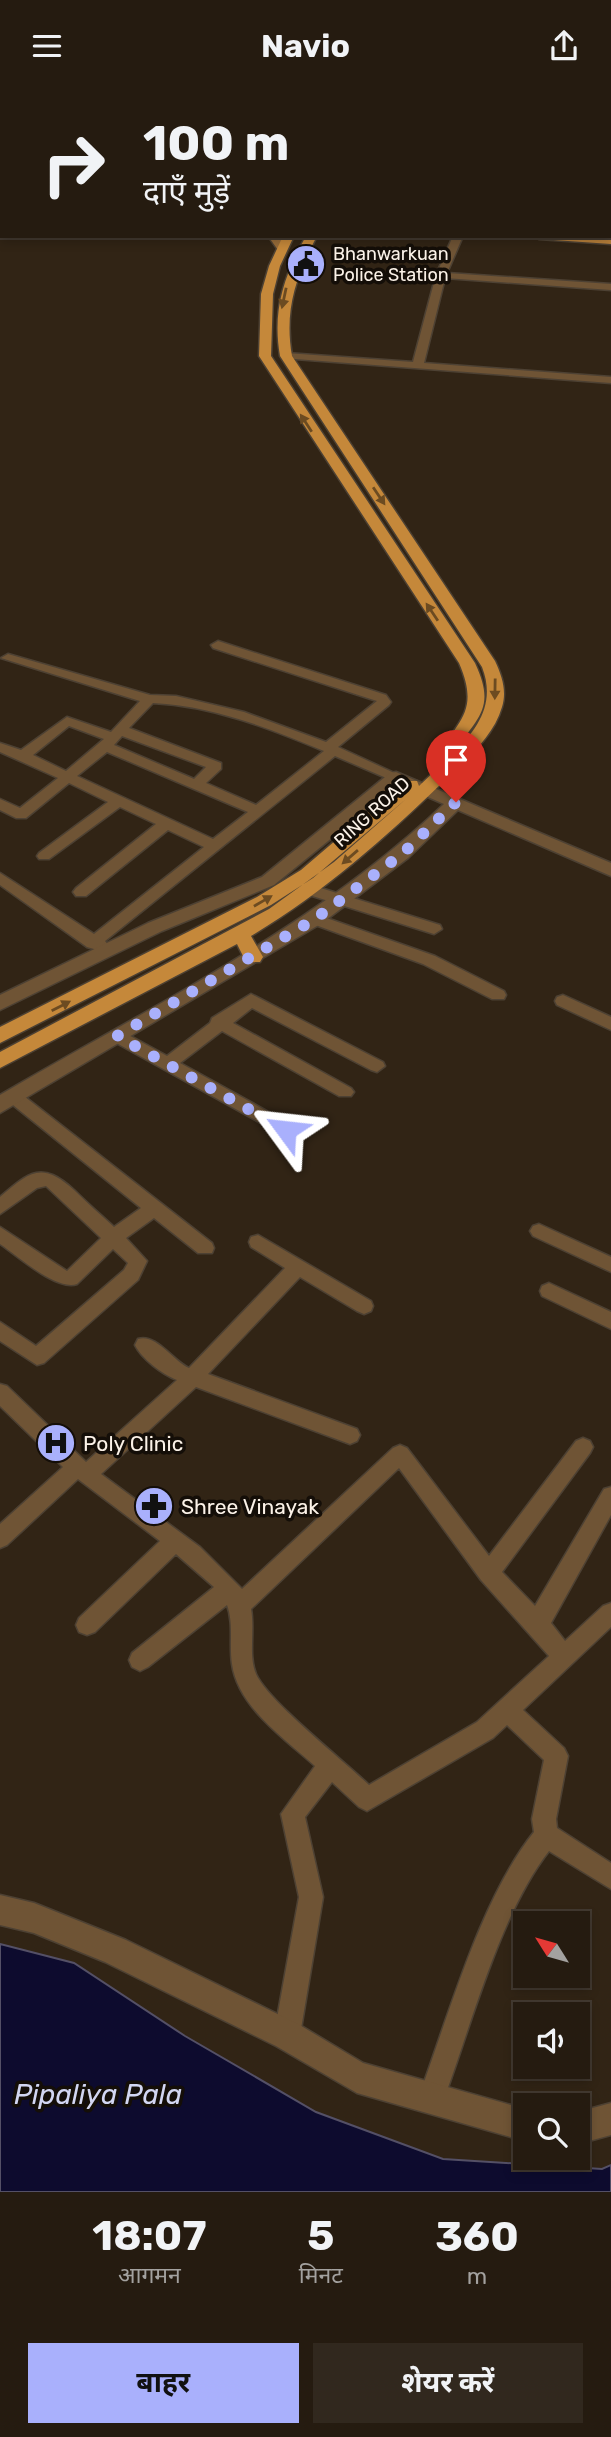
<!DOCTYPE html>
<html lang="hi">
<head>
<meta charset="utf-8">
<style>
  body { margin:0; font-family:Rubik,"Noto Sans Devanagari",sans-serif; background:#31281e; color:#f1f3f6; height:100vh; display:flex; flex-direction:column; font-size:26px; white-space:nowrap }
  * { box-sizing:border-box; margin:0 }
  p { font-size:23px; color:#a3a19f }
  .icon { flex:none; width:38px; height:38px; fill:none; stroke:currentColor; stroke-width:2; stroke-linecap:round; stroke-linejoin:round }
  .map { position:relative; height:2101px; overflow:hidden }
  .sheet { display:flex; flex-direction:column; background:#251b10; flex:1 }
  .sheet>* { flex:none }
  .hud { position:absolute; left:0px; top:0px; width:612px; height:147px; box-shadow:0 4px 10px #0003,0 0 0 2px #423930; background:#251b10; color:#f1f3f6; overflow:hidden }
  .needle { width:46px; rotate:307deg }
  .controls { position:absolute; left:513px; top:1820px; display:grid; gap:14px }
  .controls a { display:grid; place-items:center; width:77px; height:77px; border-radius:0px; background:#251b10; box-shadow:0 4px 10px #0003,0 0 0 2px #423930; font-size:35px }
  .pin { position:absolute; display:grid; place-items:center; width:60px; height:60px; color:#fff; margin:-72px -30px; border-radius:50% 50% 50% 0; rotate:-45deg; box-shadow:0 0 7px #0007 }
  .pin .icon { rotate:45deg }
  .me { position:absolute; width:77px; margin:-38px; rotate:300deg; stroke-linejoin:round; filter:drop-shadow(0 0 5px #0008) }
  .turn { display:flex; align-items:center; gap:24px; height:147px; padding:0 28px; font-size:32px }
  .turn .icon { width:91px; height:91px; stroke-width:2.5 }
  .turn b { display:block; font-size:49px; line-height:60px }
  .eta { display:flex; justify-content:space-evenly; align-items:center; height:119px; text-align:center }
  .eta b { font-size:42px; font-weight:700; line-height:49px }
  .primary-button { display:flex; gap:14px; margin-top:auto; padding:14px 28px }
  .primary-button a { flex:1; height:80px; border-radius:0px; background:#a9b0fc; color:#111; font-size:28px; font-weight:700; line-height:80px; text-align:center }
  .primary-button a+a { background:#31281e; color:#f1f3f6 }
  header { display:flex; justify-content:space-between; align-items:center; height:91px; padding:0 28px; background:#251b10; font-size:32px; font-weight:700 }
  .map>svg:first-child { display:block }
  .water { fill:#0d0b2e; stroke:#545066; stroke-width:2 }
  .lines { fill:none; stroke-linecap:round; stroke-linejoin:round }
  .minor-casing { stroke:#4d4133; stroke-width:3 }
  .tertiary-casing { stroke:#4d4133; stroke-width:3 }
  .secondary-casing { stroke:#4d4133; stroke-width:3 }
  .primary-casing { stroke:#4d4133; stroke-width:3 }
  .trunk-casing { stroke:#4d4133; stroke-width:3 }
  .minor { fill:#6f5435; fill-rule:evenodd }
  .tertiary { fill:#6f5435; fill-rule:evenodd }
  .secondary { fill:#986c39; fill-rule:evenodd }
  .primary { fill:#b77f3a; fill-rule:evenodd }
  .trunk { fill:#c5883a; fill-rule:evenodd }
  .wall { fill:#b59572 }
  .shaded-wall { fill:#93795c }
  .oneway { fill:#6c4b21 }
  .route { stroke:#a9b0fc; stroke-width:12; stroke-dasharray:0 21.6 }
  .labels { text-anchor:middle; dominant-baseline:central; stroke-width:7; stroke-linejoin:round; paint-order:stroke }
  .far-poi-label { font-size:18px; fill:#fbf2e8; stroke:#140e08; text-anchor:start }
  .far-street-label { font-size:18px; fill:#fbf2e8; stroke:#140e08 }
  .poi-label { font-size:21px; fill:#fbf2e8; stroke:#140e08; text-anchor:start }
  .near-water-label { font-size:28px; font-style:italic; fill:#d2d6f2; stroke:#140e08 }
</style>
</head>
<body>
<header><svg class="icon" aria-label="menu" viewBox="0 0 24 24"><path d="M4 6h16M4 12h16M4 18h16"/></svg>Navio<svg class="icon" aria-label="share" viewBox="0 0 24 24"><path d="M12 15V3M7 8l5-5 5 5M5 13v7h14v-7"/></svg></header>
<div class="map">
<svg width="611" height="2101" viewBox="0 0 611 2101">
  <rect width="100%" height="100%" fill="#312415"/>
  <path class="water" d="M0 1853 74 1872 185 1945 316 2021 443 2068 602 2078 611 2074V2101H0Z"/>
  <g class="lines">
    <g class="minor-casing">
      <g id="minor">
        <path d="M453 145H463L447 182 611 193V199L445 187 424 272 611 286V292L282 267 281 265 286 262 413 271 436 184Z"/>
        <path d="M218 550 386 604 391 611 389 614 338 656 403 686 396 690 391 689 335 665 105 850 109 855 107 859 101 860 87 856 0 794V782L94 843 204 756 168 739 86 805H76L73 801 76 797 156 733 120 716 49 768H39L37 765 39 762 108 711 69 692 26 727H16L0 719V708L20 717 58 687 0 661V652L21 659 67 626 111 641 140 610 1 567 8 563 150 604 176 605 244 621 326 651 377 610 213 557 211 554ZM153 612C213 615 269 637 324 660L256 714 206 692 221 678V672L129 637ZM69 635 104 648 66 680 33 664ZM122 645 206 676 194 688 114 654ZM107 661 248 721 213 748 77 685Z"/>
        <path d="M311 794 440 834 442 838 434 843 306 803 303 799 306 795Z"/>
        <path d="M315 823 435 865 504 900 506 904 504 908H492L423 873 310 832 307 828 310 824Z"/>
        <path d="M251 903 383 971 385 975 377 981 371 979 252 917 233 932 351 997 354 1001 351 1005H339L222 940 180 972 292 1034 295 1039 286 1046 111 949 109 945 111 941H123L167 965 210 932 212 927Z"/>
        <path d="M563 904 611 926V939L557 914 555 910 557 906Z"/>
        <path d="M14 1000 20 1002 212 1152 214 1157 212 1162H198L154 1127 126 1147 147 1170 138 1189 44 1272 37 1274 0 1250V1231L36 1255 124 1179 128 1172 113 1158 77 1193C56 1200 18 1165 0 1153V1136L67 1180 101 1147 46 1095 37 1097 0 1123V1106C30 1080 42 1070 74 1099 87 1112 101 1124 114 1136L141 1117 8 1010 5 1006 8 1002Z"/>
        <path d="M539 1133 611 1166V1181L533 1145 530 1140 533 1135Z"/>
        <path d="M258 1144 371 1210 373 1215 371 1220 364 1223 357 1220 300 1186 208 1283 357 1338 360 1344 357 1350 350 1353 196 1296 101 1383 200 1456 242 1498 393 1357 400 1354 407 1357 489 1465 576 1350 583 1347 590 1350 593 1356 590 1362 502 1481 535 1515 604 1398 611 1396V1424L551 1532 565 1550 603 1515 611 1512V1536L523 1619 564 1657 568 1665 556 1728 557 1737 611 1772V1798L549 1760C501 1821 472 1931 445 2005L441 2014 432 2018 423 2014 419 2005C449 1924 481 1807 534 1741L532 1728 544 1669 507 1634 493 1647 367 1720 359 1716 332 1691 305 1726 323 1806 300 1944 296 1953 287 1957 278 1953 274 1944 299 1806 281 1723 315 1675C285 1648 238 1616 232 1573 229 1553 234 1533 227 1514L148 1576 140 1580 132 1576 129 1569 132 1562 214 1496 176 1463 95 1541 87 1544 79 1541 76 1534 79 1527 160 1450 78 1388 7 1454 0 1457V1433L63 1376 0 1315V1293L7 1295 86 1371 177 1289C162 1283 142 1268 135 1254L138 1248C156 1242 173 1270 189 1277L285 1177 251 1156 249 1151 251 1146ZM399 1377 481 1489 549 1565 477 1631 369 1694C344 1670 268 1610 256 1583 248 1564 255 1539 251 1518Z"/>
        <path d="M549 1192 611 1221V1238L542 1205 540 1200 542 1195Z"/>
      </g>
    </g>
    <g class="tertiary-casing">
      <g id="tertiary">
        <path d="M396 681 611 772V785L458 719 408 767 322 832 0 1022V1004C152 915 315 836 444 713L398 693 274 794 162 840 0 919V904L148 832 262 786 390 682Z"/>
        <path d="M0 1804 34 1812 126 1849 298 1933 363 1972 525 2018V2050L357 2002 276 1955 105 1871 34 1842 0 1834Z"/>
        <path d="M611 2012V2044L578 2053V2021Z"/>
      </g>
    </g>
    <g class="secondary-casing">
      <g id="secondary">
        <rect x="0" y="120" width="2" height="6"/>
        <path d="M268 145H279L288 157 278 159Z"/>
      </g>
    </g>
    <g class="primary-casing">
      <path id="primary" d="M534 145 611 147V153L539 148Z"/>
    </g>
    <g class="trunk-casing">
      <path id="trunk" d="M283 145H294L280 175 273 203 271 265 475 572C496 617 479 625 453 662 478 638 496 612 482 576L280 265C272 219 284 185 306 145H317C296 185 284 219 292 265L495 570C502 585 507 600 502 616 493 647 465 669 443 691 383 749 323 802 251 845L263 866 260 871H246L237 853 0 977V961L269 818 334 771 406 708 313 787 271 814 0 952V936L257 806 301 779 405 690H417L419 695 442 673 433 668C459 630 480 620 459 572L259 265 261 203 269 175Z"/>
    </g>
    <use href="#minor" class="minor"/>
    <use href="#tertiary" class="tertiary"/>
    <use href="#secondary" class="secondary"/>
    <use href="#primary" class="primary"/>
    <use href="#trunk" class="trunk"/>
  </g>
  <g class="wall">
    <rect x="418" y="0" width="49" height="2"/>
    <path d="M2 41V66H1L0 45Z"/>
  </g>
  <rect class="shaded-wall" x="442" y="0" width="25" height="2"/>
  <defs><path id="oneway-solid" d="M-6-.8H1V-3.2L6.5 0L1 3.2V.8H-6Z" transform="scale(1.75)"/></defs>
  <g class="oneway">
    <use href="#oneway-solid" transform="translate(284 207) rotate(102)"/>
    <use href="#oneway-solid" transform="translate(306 332) rotate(-123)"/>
    <use href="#oneway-solid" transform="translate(379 405) rotate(56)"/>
    <use href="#oneway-solid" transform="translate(432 521) rotate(-124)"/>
    <use href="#oneway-solid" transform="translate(495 598) rotate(91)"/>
    <use href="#oneway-solid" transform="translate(350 766) rotate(139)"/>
    <use href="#oneway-solid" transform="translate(263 810) rotate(-30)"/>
    <use href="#oneway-solid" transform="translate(61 915) rotate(-27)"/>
  </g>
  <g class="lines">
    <path class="route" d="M286 1039 117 945 315 828 402 763 456 711"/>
  </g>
  <defs>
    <g id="civic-disc" transform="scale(2.0125)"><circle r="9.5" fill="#a9b0fc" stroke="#140e08"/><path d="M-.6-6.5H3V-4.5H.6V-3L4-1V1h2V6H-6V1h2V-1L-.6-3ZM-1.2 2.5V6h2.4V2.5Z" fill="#111"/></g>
    <g id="hospital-disc" transform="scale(2.0125)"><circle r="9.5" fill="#a9b0fc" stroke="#140e08"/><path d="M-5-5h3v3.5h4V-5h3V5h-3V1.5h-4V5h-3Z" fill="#111"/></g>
    <g id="pharmacy-disc" transform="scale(2.0125)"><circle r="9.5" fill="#a9b0fc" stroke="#140e08"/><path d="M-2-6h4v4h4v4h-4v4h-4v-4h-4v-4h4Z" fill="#111"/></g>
  </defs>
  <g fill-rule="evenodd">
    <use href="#civic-disc" x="306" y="173"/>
    <use href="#hospital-disc" x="56" y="1352"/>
    <use href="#pharmacy-disc" x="154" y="1415"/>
  </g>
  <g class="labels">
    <g class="far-poi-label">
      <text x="333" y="163">Bhanwarkuan<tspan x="333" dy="21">Police Station</tspan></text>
    </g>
    <g class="far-street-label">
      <text transform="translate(372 721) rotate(-42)">RING ROAD</text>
    </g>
    <g class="poi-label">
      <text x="83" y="1352">Poly Clinic</text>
      <text x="181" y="1415">Shree Vinayak</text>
    </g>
    <g class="near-water-label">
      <text x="98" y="2003">Pipaliya Pala</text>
    </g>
  </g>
</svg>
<div class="controls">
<a><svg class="needle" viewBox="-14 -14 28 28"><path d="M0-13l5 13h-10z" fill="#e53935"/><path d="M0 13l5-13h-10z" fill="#a3a19f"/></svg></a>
<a><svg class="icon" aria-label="sound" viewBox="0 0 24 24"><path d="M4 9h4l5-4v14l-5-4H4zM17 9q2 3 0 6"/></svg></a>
<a><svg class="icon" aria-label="search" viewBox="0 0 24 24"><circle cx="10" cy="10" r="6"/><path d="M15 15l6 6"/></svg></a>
</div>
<div class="pin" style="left:456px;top:711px;background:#d93025"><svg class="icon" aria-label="arrive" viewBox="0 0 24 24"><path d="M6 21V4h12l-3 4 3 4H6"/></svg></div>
<svg class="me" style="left:286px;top:1039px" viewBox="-20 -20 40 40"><path d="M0-17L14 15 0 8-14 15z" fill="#a9b0fc" stroke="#fff" stroke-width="4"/></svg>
<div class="hud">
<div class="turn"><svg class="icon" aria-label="right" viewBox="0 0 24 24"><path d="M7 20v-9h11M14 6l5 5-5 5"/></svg><div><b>100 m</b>दाएँ मुड़ें</div></div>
</div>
</div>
<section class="sheet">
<div class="eta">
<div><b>18:07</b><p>आगमन</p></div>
<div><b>5</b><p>मिनट</p></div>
<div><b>360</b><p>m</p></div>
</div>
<div class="primary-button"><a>बाहर</a><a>शेयर करें</a></div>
</section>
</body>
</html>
